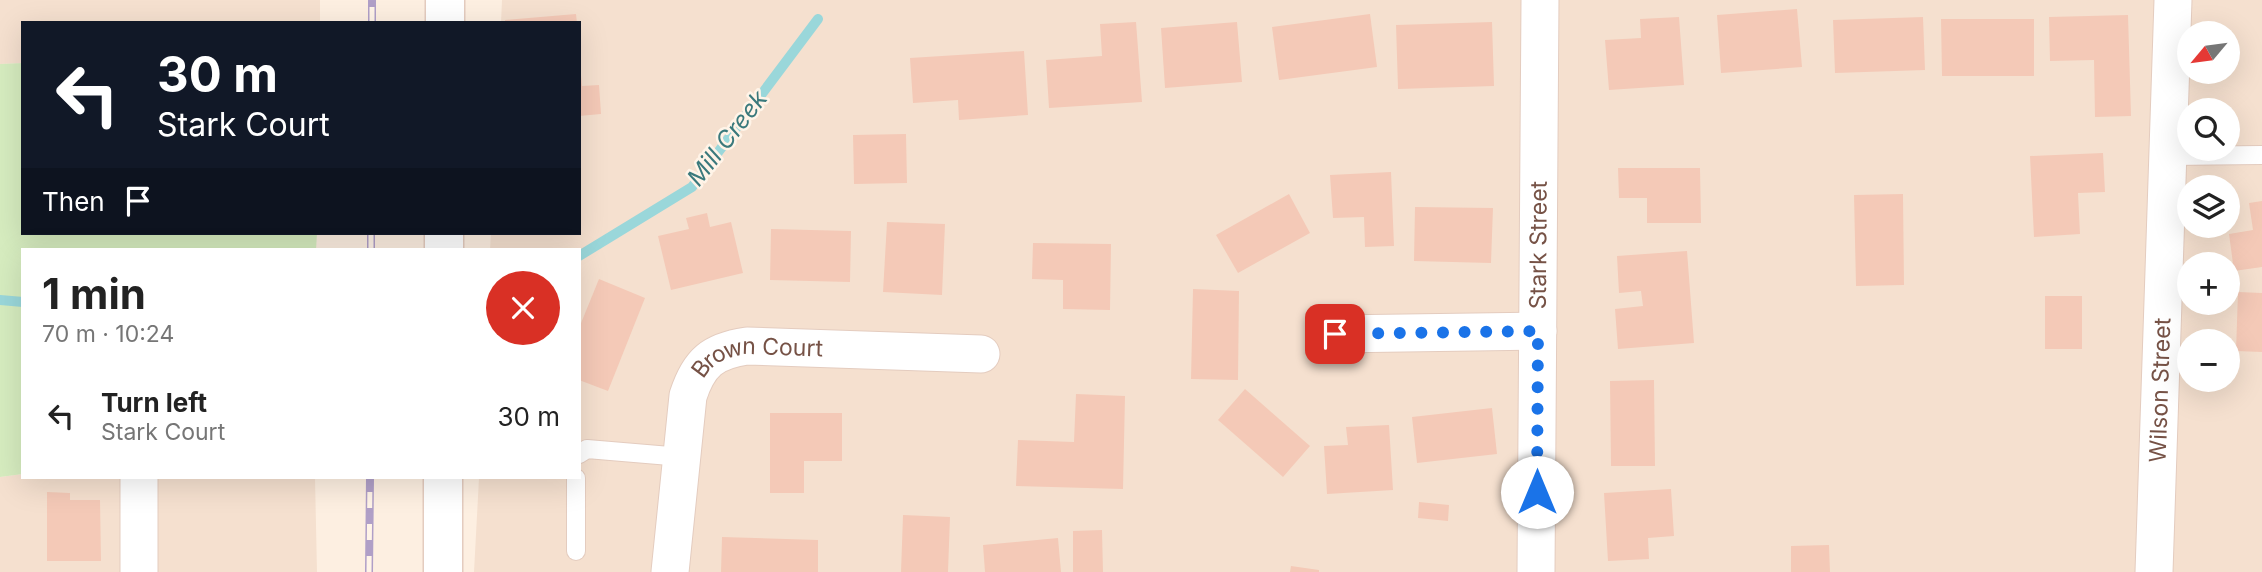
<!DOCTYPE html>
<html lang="en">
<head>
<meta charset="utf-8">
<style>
  body { margin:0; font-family:Inter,sans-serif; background:#f2f2f2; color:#222; height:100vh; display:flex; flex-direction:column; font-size:26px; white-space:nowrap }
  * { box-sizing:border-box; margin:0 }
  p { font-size:23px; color:#767676 }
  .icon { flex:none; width:38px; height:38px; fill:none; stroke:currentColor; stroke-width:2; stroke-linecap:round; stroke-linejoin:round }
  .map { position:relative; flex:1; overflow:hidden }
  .details { position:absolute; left:21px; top:248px; width:560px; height:231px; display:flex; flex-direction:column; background:#fff; border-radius:0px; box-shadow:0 7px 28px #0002 }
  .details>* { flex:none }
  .top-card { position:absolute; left:21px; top:21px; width:560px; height:214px; border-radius:0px; box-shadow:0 7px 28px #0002; background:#111827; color:#fff; overflow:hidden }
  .needle { width:46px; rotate:241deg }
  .controls { position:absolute; left:2177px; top:21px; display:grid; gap:14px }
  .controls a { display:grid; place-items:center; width:63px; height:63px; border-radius:50%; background:#fff; box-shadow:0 7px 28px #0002; font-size:35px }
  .pin { position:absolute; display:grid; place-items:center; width:60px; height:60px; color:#fff; margin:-30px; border-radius:14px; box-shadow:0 4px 10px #0006 }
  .me { position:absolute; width:77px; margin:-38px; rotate:0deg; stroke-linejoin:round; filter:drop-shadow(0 0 5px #0008) }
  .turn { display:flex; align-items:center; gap:24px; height:147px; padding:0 21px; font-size:32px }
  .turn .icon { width:91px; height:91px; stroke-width:2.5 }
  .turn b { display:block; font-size:49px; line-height:60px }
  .then { display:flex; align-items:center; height:66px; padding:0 21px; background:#0003; gap:14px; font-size:26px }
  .round { display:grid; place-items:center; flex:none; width:74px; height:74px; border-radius:37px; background:#f2f2f2 }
  .headline { display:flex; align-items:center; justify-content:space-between; height:119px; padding:0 21px }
  h1 { font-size:42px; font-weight:700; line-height:52px }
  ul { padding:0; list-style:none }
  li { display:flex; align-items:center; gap:21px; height:98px; padding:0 21px }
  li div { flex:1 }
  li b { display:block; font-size:26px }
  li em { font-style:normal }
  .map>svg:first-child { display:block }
  .residential { fill:#f5e0cf; fill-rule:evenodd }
  .green { fill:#d6ecbf }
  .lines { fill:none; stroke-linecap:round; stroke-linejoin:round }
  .stream { stroke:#9ad7da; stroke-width:10 }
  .building { fill:#f4c9b7 }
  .service-casing { stroke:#e4ccbf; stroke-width:20 }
  .minor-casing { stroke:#e4ccbf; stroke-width:39 }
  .tertiary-casing { stroke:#e4ccbf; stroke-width:41 }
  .service { stroke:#fff; stroke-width:18 }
  .minor { stroke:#fff; stroke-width:37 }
  .tertiary { stroke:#fff; stroke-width:38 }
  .rail-casing { stroke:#b09fc7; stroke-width:8 }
  .rail { stroke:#fff4e8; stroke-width:5; stroke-dasharray:16; stroke-linecap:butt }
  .route { stroke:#1a73e8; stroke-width:12; stroke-dasharray:0 21.6 }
  .labels { text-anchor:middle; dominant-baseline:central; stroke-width:5; stroke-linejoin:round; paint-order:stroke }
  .street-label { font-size:23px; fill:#765246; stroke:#fff4e8 }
  .water-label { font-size:24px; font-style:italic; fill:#3a797c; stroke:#fff4e8 }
</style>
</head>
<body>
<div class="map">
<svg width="2262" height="572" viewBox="0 0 2262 572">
  <rect width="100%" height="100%" fill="#fdefe1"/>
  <g class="residential">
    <path d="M0 0H320V23H23V63L0 64Z"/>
    <path d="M502 0H2262V572H474L479 478H579V250H490L491 233H579V23H501ZM2189 33H2228V72H2189ZM2189 110H2228V149H2189ZM2189 187H2228V226H2189ZM2189 264H2228V303H2189ZM2189 341H2228V380H2189Z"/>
    <path d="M23 474V478H315L317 572H0V477Z"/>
  </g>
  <path class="green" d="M23 63V233H317L316 250H23V474L0 477V64Z"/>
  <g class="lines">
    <g class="stream">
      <path d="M579 256 692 187 818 19"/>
      <path d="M0 300 23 302"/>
    </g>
  </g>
  <g class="building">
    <path d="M1797 9 1802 67 1721 73 1717 15Z"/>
    <path d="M576 14 577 23H505V20Z"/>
    <path d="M1370 14 1377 67 1279 80 1272 27Z"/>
    <path d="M2128 15 2131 116 2095 117 2094 60 2050 61 2049 17Z"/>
    <path d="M1679 17 1684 85 1609 90 1605 40 1641 38 1640 19Z"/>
    <path d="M1923 17 1925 70 1835 73 1833 20Z"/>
    <path d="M1941 19H2034V76H1942Z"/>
    <path d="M1136 22 1142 102 1049 108 1046 60 1102 56 1100 24Z"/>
    <path d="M1237 22 1242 82 1165 88 1161 28Z"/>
    <path d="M1492 22 1494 86 1398 89 1396 25Z"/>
    <path d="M1024 51 1028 115 959 120 958 100 913 103 910 58Z"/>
    <path d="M579 75H581L582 86 599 85 601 114 579 116Z"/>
    <path d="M906 134 907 183 854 184 853 135Z"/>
    <path d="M2103 153 2105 192 2078 193 2080 234 2034 237 2030 156Z"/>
    <path d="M1618 168H1700L1701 223H1647V198H1619Z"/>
    <path d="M1391 172 1394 246 1365 247 1364 217 1333 218 1330 175Z"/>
    <path d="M1289 194 1310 233 1238 273 1216 235Z"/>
    <path d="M1903 194 1904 285 1856 286 1854 195Z"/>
    <path d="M2262 201V267L2234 271 2229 234 2253 230 2249 203Z"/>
    <path d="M1415 207 1493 208 1491 263 1414 261Z"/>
    <path d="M707 213 710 227 731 222 743 273 671 290 658 236 689 229 686 218Z"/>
    <path d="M887 222 945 224 942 295 883 292Z"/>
    <path d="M771 229 851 231 850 282 770 280Z"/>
    <path d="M1033 243 1111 244 1110 310 1063 309V280L1032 279Z"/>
    <path d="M1687 251 1694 343 1618 349 1615 309 1643 306 1641 291 1619 293 1617 256Z"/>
    <path d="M599 279 645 298 608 391 579 380V328Z"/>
    <path d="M1193 289 1239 291 1238 380 1191 379Z"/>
    <path d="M2238 292 2262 293V352L2236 351Z"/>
    <rect x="2045" y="296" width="37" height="53"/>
    <path d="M1654 380 1655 466H1611L1610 381Z"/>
    <path d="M1245 389 1310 446 1283 477 1218 420Z"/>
    <path d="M1076 394 1125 396 1123 489 1016 486 1018 440 1074 442Z"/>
    <path d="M1492 408 1497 454 1417 463 1412 417Z"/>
    <path d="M770 413H842V461H804V493H770Z"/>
    <path d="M1389 425 1393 490 1327 494 1324 446 1348 445 1346 427Z"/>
    <path d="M1671 489 1674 536 1648 538 1649 559 1608 561 1604 493Z"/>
    <path d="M47 492 70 493V500H100L101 561H47Z"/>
    <path d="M1419 502 1449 505 1448 521 1418 518Z"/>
    <path d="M903 515 950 517 948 572H901Z"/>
    <path d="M1102 530 1103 572H1073V531Z"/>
    <path d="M722 537 818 540V572H721Z"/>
    <path d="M1058 538 1061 572H985L983 545Z"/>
    <path d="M1829 545 1830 572H1791V546Z"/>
    <path d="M1291 566 1319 570V572H1290Z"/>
  </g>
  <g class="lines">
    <g class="service-casing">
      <g id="service">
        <path d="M2169 156 2262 155"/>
        <path d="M579 454 587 449 682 457"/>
        <path d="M576 551V478"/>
      </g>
    </g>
    <g class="minor-casing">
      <g id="minor">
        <path d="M1335 334 1538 331"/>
        <path d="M139 572V478"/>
        <path id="s1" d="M670 572 688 396C699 362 713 351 747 346L981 354"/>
        <path id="s2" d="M1536 572 1540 0"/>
        <path id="s3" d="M2154 572 2173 0"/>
      </g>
    </g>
    <g class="tertiary-casing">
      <g id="tertiary">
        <path d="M445 23V0"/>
        <path d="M444 250V233"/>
        <path d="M443 572V478"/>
      </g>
    </g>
    <use href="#service" class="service"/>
    <use href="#minor" class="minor"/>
    <use href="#tertiary" class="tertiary"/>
    <g class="rail-casing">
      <g id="rail">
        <path d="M372 23V0"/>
        <path d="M371 250V233"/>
        <path d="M369 572 370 478"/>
      </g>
    </g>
    <use href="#rail" class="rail"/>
  </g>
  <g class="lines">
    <path class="route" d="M1335 334 1538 331 1537 492"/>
  </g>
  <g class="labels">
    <g class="street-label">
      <text stroke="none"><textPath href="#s2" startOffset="327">Stark Street</textPath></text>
      <text stroke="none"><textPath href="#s1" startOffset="268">Brown Court</textPath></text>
      <text stroke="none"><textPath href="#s3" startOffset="182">Wilson Street</textPath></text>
    </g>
    <g class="water-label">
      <text transform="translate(727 138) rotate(-52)">Mill Creek</text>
    </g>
  </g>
</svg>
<div class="controls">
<a><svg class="needle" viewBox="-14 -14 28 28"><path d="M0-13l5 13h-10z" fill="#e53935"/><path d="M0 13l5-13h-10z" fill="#767676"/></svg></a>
<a><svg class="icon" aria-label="search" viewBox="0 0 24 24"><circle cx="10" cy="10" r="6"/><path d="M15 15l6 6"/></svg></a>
<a><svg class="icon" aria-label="layers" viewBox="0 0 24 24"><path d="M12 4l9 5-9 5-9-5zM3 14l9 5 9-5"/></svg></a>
<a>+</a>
<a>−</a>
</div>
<div class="pin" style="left:1335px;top:334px;background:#d93025"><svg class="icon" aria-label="arrive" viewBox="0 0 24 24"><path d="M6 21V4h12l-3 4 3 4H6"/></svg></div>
<svg class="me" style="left:1537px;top:492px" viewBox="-20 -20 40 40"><circle r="19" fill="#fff"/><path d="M0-13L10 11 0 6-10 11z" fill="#1a73e8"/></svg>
<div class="top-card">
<div class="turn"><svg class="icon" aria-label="left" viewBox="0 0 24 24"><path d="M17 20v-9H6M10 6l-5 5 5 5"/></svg><div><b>30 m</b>Stark Court</div></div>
<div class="then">Then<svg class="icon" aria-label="arrive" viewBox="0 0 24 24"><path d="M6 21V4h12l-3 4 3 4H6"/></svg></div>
</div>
<section class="details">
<div class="headline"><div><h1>1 min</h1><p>70 m · 10:24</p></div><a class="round" style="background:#d93025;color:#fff"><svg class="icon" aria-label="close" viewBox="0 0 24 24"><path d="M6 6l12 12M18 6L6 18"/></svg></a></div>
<ul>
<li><svg class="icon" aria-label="left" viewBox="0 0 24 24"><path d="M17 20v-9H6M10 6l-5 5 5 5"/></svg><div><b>Turn left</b><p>Stark Court</p></div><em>30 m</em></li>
</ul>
</section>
</div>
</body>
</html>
